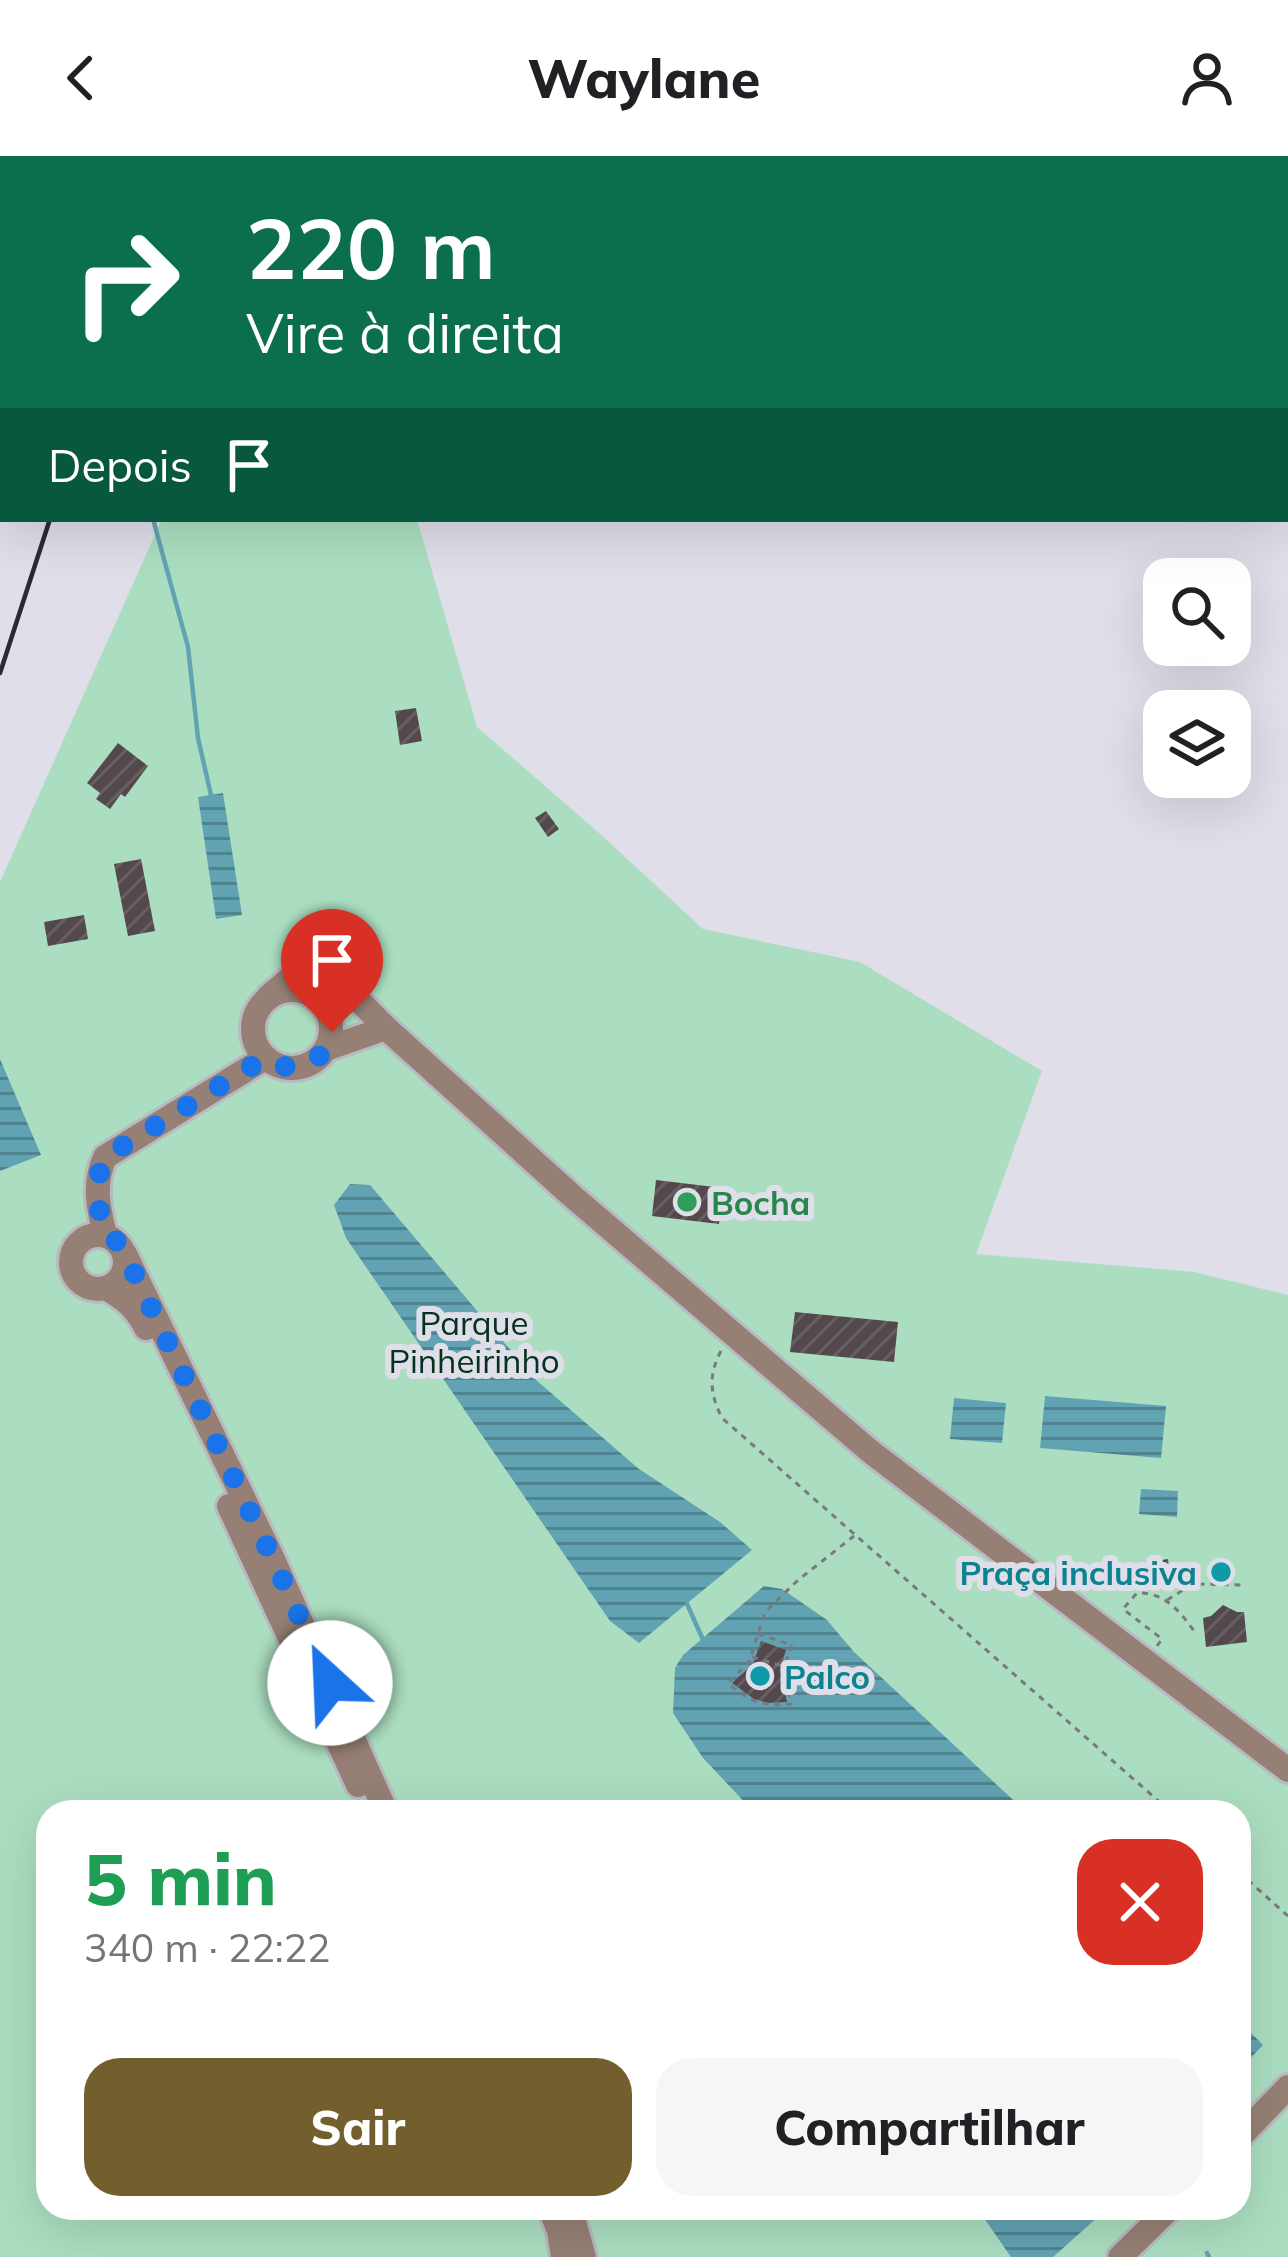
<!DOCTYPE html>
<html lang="pt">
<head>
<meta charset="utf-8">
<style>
  body { margin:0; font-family:Mulish,sans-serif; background:#f6f6f6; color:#202124; height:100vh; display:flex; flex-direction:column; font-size:45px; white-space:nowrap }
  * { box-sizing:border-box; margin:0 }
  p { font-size:39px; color:#757577 }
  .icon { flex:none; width:66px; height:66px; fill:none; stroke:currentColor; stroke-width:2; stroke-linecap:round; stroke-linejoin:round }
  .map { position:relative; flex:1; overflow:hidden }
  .sheet { position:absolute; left:36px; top:1644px; width:1215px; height:420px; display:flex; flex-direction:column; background:#fff; border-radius:36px; box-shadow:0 12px 48px #0002 }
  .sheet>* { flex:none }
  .top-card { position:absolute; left:0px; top:0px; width:1290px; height:366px; box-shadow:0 12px 48px #0002; background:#0b6e4f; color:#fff; overflow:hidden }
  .fabs { position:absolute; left:1143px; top:402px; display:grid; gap:24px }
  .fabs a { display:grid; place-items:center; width:108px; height:108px; border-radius:24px; background:#fff; box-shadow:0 12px 48px #0002; font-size:60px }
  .pin { position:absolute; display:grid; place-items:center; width:102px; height:102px; color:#fff; margin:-123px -51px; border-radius:50% 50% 50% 0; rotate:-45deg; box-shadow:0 0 12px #0007 }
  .pin .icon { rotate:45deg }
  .me { position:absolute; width:132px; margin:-66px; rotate:335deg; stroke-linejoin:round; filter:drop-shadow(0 0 9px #0008) }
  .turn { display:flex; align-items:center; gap:42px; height:252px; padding:0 48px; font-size:54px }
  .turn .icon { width:156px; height:156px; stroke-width:2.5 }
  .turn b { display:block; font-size:84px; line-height:102px }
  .then { display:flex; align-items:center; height:114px; padding:0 48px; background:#0003; gap:24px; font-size:45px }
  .round { display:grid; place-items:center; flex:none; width:126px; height:126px; border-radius:36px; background:#f6f6f6 }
  .overview { display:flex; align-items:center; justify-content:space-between; height:204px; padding:0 48px }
  h1 { font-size:72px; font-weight:800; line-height:90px; color:#1e9e55 }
  .primary-button { display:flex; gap:24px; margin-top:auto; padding:24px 48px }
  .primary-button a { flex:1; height:138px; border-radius:36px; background:#735f2e; color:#fff; font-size:48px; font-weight:800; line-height:138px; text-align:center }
  .primary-button a+a { background:#f6f6f6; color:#202124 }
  header { display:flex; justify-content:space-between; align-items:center; height:156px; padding:0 48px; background:#fff; font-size:54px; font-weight:800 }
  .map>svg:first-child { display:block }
  .grass { fill:url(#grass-dots) }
  .park { fill:#abdec0; fill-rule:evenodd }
  .water { fill:url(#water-rules) }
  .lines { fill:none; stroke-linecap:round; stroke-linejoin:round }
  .stream { stroke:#62a3b3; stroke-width:4.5 }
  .building { fill:url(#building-hatch) }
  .minor-casing { stroke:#b9b9c2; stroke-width:30 }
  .path { stroke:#7a7980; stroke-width:3; stroke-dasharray:6 6; stroke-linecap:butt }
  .minor { stroke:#968075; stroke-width:24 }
  .rail { stroke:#2b2b2f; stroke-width:4.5 }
  .route { stroke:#1a73e8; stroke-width:21; stroke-dasharray:0 37.8 }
  .leisure-dot { fill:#2e9e5b; stroke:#dfdee9; stroke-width:4.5 }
  .culture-dot { fill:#0f9aa8; stroke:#dfdee9; stroke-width:4.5 }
  .labels { text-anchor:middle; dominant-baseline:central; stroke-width:12; stroke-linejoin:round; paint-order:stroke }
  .leisure-label { font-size:33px; font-weight:bold; fill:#27864d; stroke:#dfdee9; text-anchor:start }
  .park-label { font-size:33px; fill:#05321e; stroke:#dfdee9 }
  .culture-label { font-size:33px; font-weight:bold; fill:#0d838f; stroke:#dfdee9; text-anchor:end }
</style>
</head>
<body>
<header><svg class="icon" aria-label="back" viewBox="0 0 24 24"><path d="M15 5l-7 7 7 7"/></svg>Waylane<svg class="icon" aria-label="person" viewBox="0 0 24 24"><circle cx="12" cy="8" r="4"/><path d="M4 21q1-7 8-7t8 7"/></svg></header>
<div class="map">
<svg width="1288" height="2101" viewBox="0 0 1288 2101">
  <defs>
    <pattern id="grass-dots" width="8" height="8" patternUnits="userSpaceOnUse" patternTransform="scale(3)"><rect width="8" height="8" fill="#abdec0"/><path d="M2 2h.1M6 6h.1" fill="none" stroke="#92bda4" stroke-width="1.8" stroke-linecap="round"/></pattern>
    <pattern id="water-rules" width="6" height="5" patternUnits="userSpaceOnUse" patternTransform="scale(3)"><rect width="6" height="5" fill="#62a3b3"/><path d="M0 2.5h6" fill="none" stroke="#4f8390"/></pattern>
    <pattern id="building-hatch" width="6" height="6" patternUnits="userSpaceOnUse" patternTransform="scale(3)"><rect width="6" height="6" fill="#53494c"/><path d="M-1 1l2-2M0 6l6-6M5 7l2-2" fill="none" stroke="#675f62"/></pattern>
  </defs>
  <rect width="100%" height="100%" fill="#dfdee9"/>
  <path class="grass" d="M0 0H117L116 3H3V317L0 327Z"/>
  <path class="park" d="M162 363H417L477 571 598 676 703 773 860 806 1042 915 976 1098 1194 1116 1288 1139V2101H0V726ZM48 1656H1239V2052H48Z"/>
  <g class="water">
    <path d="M223 637 242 759 216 763 198 641Z"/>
    <path d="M0 903 41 999 0 1015Z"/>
    <path d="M350 1028 370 1029 536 1224 639 1313 720 1366 752 1394 639 1487 610 1465 346 1082 334 1049Z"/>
    <path d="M1045 1240 1166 1250 1161 1302 1040 1292Z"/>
    <path d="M954 1242 1006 1247 1002 1287 950 1283Z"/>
    <path d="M1141 1333 1178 1335 1177 1361 1139 1358Z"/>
    <path d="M764 1430 782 1433 827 1464 854 1496 1026 1656H754L703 1602 673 1557 675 1512 683 1499Z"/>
    <path d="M1239 1865 1263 1889 1239 1914Z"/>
    <path d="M977 2052H1108L1053 2101H1011Z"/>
  </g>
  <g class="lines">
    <g class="stream">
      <path d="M73 0V3"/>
      <path d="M153 363 188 491 198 582 211 639"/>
      <path d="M687 1448 704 1486"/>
      <path d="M1207 2097 1209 2101"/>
    </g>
  </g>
  <g class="building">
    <path d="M416 552 422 585 400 589 395 555Z"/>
    <path d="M118 587 148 610 125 641 121 638 110 653 96 643 100 637 87 627Z"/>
    <path d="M546 655 559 673 548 681 535 662Z"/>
    <path d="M141 703 155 775 128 780 114 708Z"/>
    <path d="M84 759 88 783 48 790 44 766Z"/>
    <path d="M656 1024 723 1032 719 1068 652 1060Z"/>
    <path d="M795 1156 898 1166 894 1206 790 1196Z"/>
    <path d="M1168 1403 1171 1430 1147 1433 1144 1407Z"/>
    <path d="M1223 1449 1237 1456H1244L1247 1486 1206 1491 1203 1462 1211 1460Z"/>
    <path d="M761 1485 786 1494 780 1514 787 1546 767 1547 754 1543 732 1527 753 1508Z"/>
  </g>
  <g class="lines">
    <g class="minor-casing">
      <g id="minor">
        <circle cx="292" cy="873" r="39"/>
        <path d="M269 840 316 801 386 872 571 1039 871 1296 1288 1614"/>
        <path d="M326 893 386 872"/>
        <circle cx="98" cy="1106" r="27"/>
        <path d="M105 1079C98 1051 93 1028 105 1001L265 902"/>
        <path d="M125 1098 272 1401 386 1656"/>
        <path d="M106 1132C125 1143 136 1152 146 1172"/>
        <path d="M229 1350 358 1629"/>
        <path d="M1239 1982 1288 1931"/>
        <path d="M550 2052 559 2075 563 2101"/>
        <path d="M570 2052 584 2101"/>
        <path d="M1120 2101 1170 2052"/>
      </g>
    </g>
    <g class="path">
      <path d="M721 1195C708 1219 710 1238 722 1262L1171 1656"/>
      <path d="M1167 1444 1193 1428 1246 1429"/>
      <path d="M758 1478 792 1489 783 1514 791 1548C765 1551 747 1545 728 1527L749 1506 765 1456 797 1425 854 1380"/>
      <path d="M1157 1490 1162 1483 1123 1453 1137 1437C1165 1436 1181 1456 1196 1478"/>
      <path d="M752 1501 783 1510"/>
      <path d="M1239 1716 1288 1760"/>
    </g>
    <use href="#minor" class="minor"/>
    <g class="rail">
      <path d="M178 3 179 0"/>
      <path d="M0 517 50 363"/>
    </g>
  </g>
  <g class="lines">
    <path class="route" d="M330 1527 272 1401 125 1098 118 1086 105 1079C98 1051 93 1028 105 1001L265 902C297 921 321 911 332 876"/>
  </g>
  <circle class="leisure-dot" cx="687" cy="1046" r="12"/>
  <g class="culture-dot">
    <circle cx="1221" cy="1416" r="12"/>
    <circle cx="760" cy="1520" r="12"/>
  </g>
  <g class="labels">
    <g class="leisure-label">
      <text x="711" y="1046">Bocha</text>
    </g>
    <g class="park-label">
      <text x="474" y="1166">Parque<tspan x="474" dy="38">Pinheirinho</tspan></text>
    </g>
    <g class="culture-label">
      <text x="1197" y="1416">Praça inclusiva</text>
      <text x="784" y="1520" text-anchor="start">Palco</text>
    </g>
  </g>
</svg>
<div class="fabs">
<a><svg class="icon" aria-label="search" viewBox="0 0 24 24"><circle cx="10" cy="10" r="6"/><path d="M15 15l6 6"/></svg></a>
<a><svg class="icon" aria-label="layers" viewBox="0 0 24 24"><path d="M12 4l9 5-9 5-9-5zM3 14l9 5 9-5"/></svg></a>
</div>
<div class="pin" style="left:332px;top:876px;background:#d93025"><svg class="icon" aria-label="arrive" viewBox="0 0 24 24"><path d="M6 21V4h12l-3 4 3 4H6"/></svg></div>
<svg class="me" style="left:330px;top:1527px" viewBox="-20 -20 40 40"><circle r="19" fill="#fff"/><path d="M0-13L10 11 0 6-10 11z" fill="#1a73e8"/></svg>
<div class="top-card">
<div class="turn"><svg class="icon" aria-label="right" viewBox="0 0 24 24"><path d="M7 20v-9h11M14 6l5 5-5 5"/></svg><div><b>220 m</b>Vire à direita</div></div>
<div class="then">Depois<svg class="icon" aria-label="arrive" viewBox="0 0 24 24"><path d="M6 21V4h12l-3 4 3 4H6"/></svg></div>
</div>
<section class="sheet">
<div class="overview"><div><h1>5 min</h1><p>340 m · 22:22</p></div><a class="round" style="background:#d93025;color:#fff"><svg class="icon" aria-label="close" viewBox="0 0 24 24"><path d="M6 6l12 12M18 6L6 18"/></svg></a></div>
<div class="primary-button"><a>Sair</a><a>Compartilhar</a></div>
</section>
</div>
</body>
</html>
